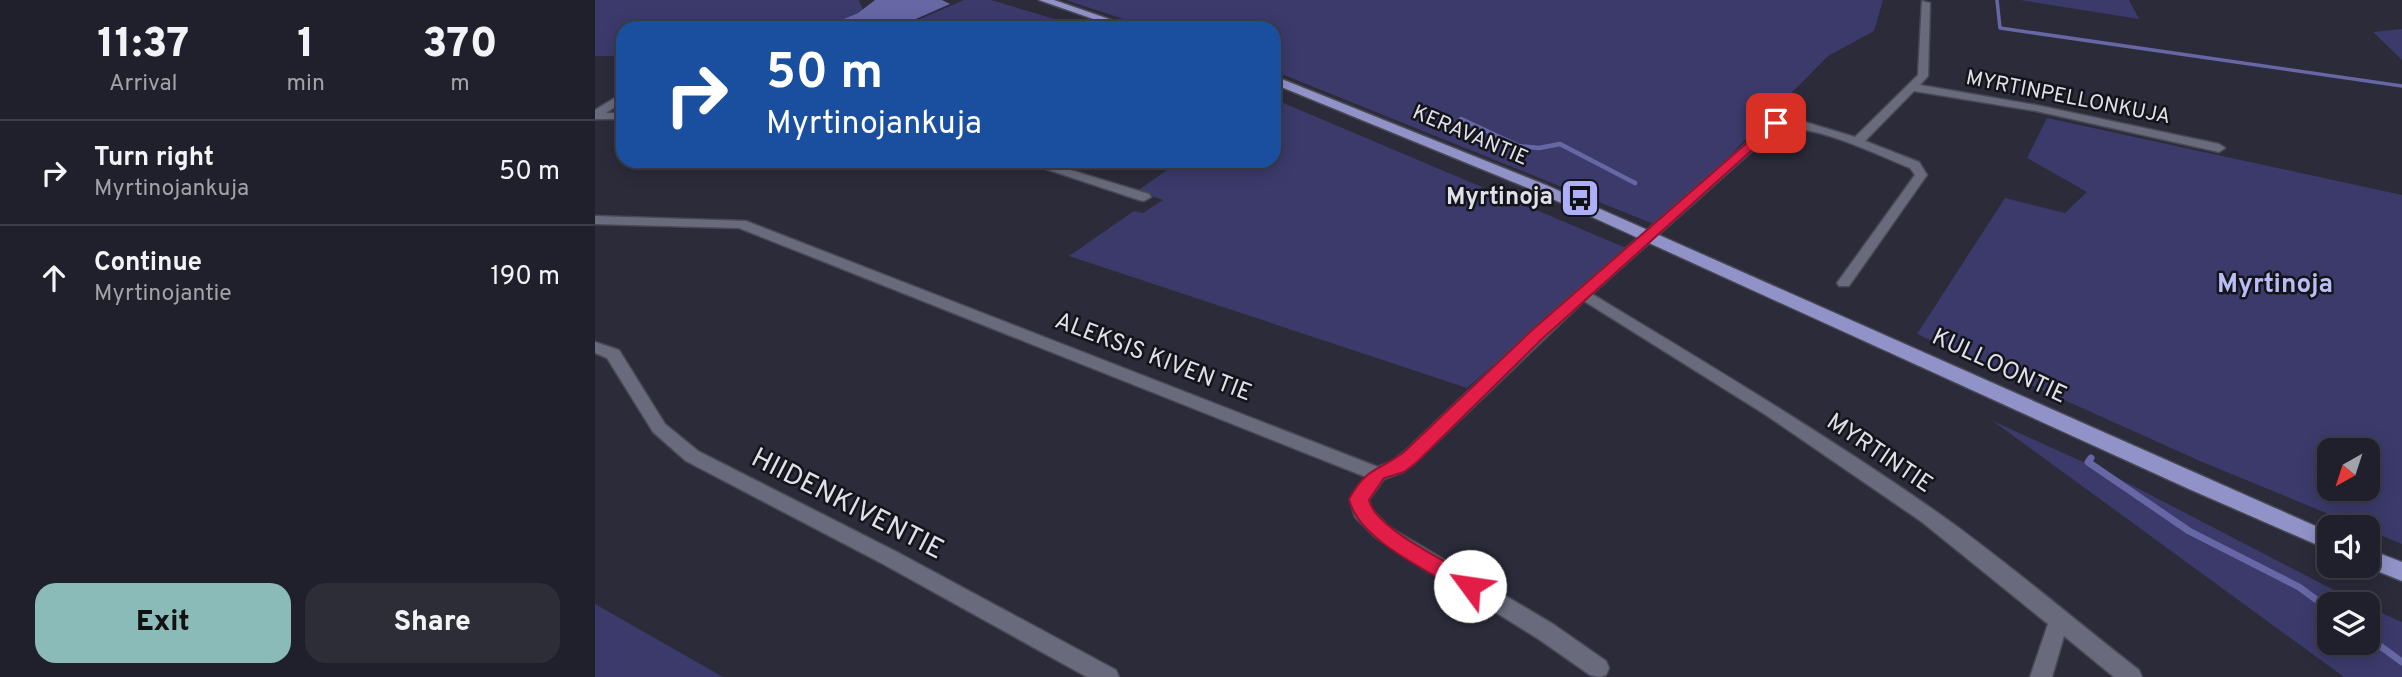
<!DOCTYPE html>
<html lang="en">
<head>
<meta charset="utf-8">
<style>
  body { margin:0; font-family:Overpass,sans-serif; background:#2d2d38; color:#f1f3f6; height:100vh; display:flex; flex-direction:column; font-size:26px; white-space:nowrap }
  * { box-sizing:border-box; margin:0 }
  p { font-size:23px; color:#a2a3a9 }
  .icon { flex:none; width:38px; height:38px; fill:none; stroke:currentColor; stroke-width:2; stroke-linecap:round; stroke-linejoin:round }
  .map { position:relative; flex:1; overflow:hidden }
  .sheet { display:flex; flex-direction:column; background:#20202c; width:595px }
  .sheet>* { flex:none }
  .guide { position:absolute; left:21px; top:21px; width:665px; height:147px; border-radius:21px; box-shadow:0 4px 18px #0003,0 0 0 2px #3d3e48; background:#1a4fa0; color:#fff; overflow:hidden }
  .needle { width:46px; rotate:219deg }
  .buttons { position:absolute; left:1722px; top:438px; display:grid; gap:14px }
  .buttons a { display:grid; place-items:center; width:63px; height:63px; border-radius:14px; background:#20202c; box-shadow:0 4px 18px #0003,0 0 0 2px #3d3e48; font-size:35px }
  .pin { position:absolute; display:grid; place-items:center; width:60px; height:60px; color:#fff; margin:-30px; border-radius:14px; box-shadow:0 4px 10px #0006 }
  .me { position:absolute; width:77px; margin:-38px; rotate:301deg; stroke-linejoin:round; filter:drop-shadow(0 0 5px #0008) }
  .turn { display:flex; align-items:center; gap:24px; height:147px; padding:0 35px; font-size:32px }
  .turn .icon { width:91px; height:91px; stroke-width:2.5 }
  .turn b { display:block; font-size:49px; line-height:60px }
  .eta { display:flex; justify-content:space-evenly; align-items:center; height:119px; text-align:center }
  .eta b { font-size:42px; font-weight:800; line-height:49px }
  .button { display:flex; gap:14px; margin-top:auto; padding:14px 35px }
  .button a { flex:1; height:80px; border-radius:21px; background:#8bbbb9; color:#111; font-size:28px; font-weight:800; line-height:80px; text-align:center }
  .button a+a { background:#2d2d38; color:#f1f3f6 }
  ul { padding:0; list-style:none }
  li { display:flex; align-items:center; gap:21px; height:105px; padding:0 35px; border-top:2px solid #3d3e48 }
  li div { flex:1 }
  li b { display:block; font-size:26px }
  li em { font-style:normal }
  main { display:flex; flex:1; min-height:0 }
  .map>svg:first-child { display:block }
  .green { fill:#3b3a6b; fill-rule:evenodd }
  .water { fill:#6767a5 }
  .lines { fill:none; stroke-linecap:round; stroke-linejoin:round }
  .stream-far2 { stroke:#6767a5; stroke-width:3.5 }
  .stream-far1 { stroke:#6767a5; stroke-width:4.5 }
  .stream { stroke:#6767a5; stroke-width:7 }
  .street-casing { stroke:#484955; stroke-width:3 }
  .primary-casing { stroke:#484955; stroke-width:3 }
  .street { fill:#696a7b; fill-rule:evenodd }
  .primary { fill:#9192c8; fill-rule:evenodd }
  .route { fill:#e11d48; stroke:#92132f; stroke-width:2 }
  .labels { text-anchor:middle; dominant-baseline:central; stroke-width:5; stroke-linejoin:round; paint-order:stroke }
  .far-street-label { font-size:21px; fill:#dfe0ea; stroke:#14141b }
  .poi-label { font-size:24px; font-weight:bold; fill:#dfe0ea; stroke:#14141b; text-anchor:end }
  .street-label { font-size:24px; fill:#dfe0ea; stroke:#14141b }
  .neighbourhood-label { font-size:26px; font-weight:bold; fill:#babcf5; stroke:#14141b }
  .near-street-label { font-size:28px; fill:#dfe0ea; stroke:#14141b }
</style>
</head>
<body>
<main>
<section class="sheet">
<div class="eta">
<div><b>11:37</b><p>Arrival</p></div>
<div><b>1</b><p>min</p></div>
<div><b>370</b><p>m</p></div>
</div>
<ul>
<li><svg class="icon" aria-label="right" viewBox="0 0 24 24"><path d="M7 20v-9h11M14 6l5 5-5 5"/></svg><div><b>Turn right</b><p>Myrtinojankuja</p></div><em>50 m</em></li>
<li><svg class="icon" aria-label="ahead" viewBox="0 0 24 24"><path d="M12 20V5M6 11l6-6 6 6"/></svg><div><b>Continue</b><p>Myrtinojantie</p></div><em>190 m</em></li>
</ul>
<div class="button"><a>Exit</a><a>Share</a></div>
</section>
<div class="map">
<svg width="1807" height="677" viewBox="0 0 1807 677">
  <rect width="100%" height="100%" fill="#2b2b3a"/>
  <g class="green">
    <path d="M0 0H264L268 11 224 28H28V56H0Z"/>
    <path d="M369 0H396L490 28H316L320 21Z"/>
    <path d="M471 0H1288L1279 31 1233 56 1070 221 1056 223 679 71V28H555Z"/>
    <path d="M1425 0H1534L1544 19Z"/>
    <path d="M1807 29V60L1778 32Z"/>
    <path d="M679 99 1031 248 872 388 474 256 539 211 548 213 568 200 542 191 585 161H679Z"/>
    <path d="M1452 118 1807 195V544L1773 530V527H1765L1605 461 1322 334 1410 198 1470 213 1492 192 1432 158ZM1734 450H1773V488H1734Z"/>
    <path d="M1398 421 1519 476 1766 604H1734V642H1773V607L1807 622V677H1749Z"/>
    <path d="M0 604 128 677H0Z"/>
  </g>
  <path class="water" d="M280 0H347L355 4 314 22 313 28H226L263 13Z"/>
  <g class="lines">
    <path class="stream-far2" d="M1402 0 1405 28 1807 86"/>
    <path class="stream-far1" d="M866 119 924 146 944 148 965 144 1040 183"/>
    <g class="stream">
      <path d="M1496 458 1493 462 1594 531 1704 587 1734 609"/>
      <path d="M1773 637 1807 662"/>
    </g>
    <g class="street-casing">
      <g id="street">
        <path d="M1327 1 1335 3 1333 76 1325 85 1441 105 1624 144 1630 148 1624 152 1441 111 1319 91 1270 141 1324 162 1332 175 1254 286H1244L1242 283 1320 175 1315 168C1276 152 1226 127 1184 127L997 294C1113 364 1228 433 1339 510 1410 560 1476 617 1544 670L1547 677H1519L1469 636 1457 677H1435L1453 624 1327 522 1171 415 989 301 821 462 808 472 789 479 774 500 776 509 794 527 958 624 1011 661 1014 668 1011 675 1005 677 995 675 942 638 780 537 760 517 755 499 771 477 144 228 0 224V216L151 221 783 467 796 462 809 452 936 331 1177 121 1200 119 1260 137 1323 75Z"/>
        <path d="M28 93V101L11 113H28V119H0V110Z"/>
        <path d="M427 161H446L554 194 556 197 549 201 544 200Z"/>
        <path d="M0 342 24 350 70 424 103 451 302 552 521 670 524 677H492L288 564 91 461 58 432 12 358 0 353Z"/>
      </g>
    </g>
    <g class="primary-casing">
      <g id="primary">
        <path d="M444 0H459L540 28H524Z"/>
        <path d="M679 76 951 185 1734 532V550L1594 489 940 191 679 84Z"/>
        <path d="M1773 549 1807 562V581L1767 565H1773Z"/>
      </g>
    </g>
    <use href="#street" class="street"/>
    <use href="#primary" class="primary"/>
  </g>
  <path class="route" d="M1177 121 1187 123 947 339 822 462 809 472 789 478 774 500C780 529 857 564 883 580L886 586 883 592 875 594 868 592C834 571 763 540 754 499 772 466 783 472 809 452L936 331Z"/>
  <defs>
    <g id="bus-square" transform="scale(2.0125)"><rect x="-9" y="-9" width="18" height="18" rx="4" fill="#adaffb" stroke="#14141b"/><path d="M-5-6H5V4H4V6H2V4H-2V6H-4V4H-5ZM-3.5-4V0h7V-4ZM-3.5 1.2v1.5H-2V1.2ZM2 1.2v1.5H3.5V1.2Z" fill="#111"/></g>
  </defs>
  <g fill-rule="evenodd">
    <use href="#bus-square" x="985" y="198"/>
  </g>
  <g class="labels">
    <g class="far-street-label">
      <text transform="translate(1473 98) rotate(11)">MYRTINPELLONKUJA</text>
      <text transform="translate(875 136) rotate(23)">KERAVANTIE</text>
    </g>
    <g class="poi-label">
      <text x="958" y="198">Myrtinoja</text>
    </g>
    <g class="street-label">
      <text transform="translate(558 358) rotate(21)">ALEKSIS KIVEN TIE</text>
      <text transform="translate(1404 367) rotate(25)">KULLOONTIE</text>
      <text transform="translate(1284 454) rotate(34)">MYRTINTIE</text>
    </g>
    <g class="neighbourhood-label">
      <text x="1680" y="285">Myrtinoja</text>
    </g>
    <g class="near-street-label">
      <text transform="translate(252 505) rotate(27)">HIIDENKIVENTIE</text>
    </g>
  </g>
</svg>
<div class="buttons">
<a><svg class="needle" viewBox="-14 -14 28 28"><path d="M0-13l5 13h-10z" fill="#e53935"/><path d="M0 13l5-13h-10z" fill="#a2a3a9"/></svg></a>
<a><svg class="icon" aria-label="sound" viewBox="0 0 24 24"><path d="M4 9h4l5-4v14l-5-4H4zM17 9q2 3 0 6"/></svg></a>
<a><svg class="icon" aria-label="layers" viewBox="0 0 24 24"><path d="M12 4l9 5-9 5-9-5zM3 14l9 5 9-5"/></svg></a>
</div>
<div class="pin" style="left:1181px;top:123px;background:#d93025"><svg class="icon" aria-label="arrive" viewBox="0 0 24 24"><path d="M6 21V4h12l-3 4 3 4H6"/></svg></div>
<svg class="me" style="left:875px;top:586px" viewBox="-20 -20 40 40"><circle r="19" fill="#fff"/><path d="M0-13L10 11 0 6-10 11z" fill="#e11d48"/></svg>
<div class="guide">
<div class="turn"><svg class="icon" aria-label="right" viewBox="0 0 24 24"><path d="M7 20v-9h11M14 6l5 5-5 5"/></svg><div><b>50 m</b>Myrtinojankuja</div></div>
</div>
</div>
</main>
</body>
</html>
